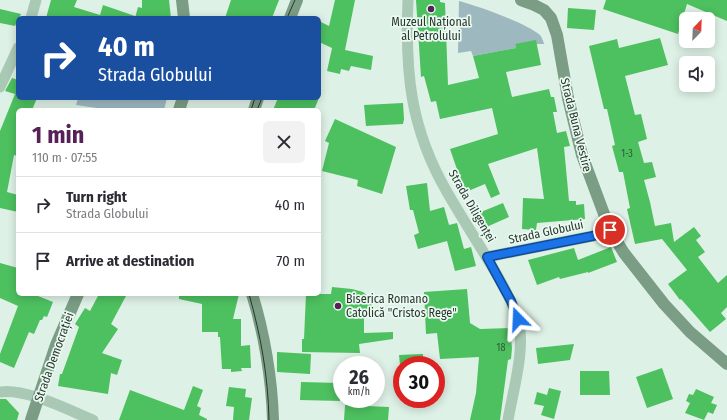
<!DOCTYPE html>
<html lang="en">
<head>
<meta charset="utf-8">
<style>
  body { margin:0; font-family:"Fira Sans Condensed",sans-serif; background:#f2f2f3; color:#2b2b33; height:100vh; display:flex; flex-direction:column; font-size:15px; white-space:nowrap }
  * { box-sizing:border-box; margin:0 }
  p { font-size:13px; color:#7c7c81 }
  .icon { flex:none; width:22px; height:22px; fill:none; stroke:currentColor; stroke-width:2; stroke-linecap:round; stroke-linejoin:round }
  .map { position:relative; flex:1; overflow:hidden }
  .side { position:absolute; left:16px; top:108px; width:305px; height:188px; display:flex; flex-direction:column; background:#fff; border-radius:6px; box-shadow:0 2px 10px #0003 }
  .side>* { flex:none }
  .hud { position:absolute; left:16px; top:16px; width:305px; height:84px; border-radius:6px; box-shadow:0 2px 10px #0003; background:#1a4fa0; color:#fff; overflow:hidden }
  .needle { width:26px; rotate:23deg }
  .controls { position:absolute; left:679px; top:12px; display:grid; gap:8px }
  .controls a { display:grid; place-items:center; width:36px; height:36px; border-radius:6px; background:#fff; box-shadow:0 2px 10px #0003; font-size:20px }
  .speed { position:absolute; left:333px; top:356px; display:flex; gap:8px; font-size:20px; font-weight:700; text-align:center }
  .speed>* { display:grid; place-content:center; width:52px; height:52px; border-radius:50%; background:#fff; box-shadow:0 2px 10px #0003; line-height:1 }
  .speed small { font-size:10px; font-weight:400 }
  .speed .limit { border:6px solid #d22; background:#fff; color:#111 }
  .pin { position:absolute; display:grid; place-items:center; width:34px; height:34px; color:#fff; margin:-17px; border:2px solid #fff; border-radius:50%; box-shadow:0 1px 4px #0007 }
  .me { position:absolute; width:44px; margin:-22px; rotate:339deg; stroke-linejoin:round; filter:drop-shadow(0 0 3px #0008) }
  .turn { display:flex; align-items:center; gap:14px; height:84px; padding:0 16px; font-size:18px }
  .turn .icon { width:52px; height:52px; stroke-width:2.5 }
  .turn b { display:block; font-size:28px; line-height:34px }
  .round { display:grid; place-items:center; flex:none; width:42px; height:42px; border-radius:6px; background:#f2f2f3 }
  .headline { display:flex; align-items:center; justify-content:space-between; height:68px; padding:0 16px }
  h1 { font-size:24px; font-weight:700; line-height:30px; color:#552156 }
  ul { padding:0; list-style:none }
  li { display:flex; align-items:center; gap:12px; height:56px; padding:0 16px; border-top:1px solid #e1e1e2 }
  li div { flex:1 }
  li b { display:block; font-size:15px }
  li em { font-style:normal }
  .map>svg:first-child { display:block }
  .green { fill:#9eb8c0 }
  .building { fill:#4dc05f }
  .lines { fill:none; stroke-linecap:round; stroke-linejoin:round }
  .street { stroke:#aac9b5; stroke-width:11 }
  .secondary { stroke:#7b9d85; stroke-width:12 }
  .tram { stroke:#29372c; stroke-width:1 }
  .route-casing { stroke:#114b97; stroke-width:10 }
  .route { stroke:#1a73e8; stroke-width:7 }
  .poi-dot { fill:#552156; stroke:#eaf9f1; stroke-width:1.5 }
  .labels { text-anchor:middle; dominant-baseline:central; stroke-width:3.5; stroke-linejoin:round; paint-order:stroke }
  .number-label { font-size:10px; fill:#325939 }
  .poi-label { font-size:12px; fill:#29372c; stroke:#eaf9f1 }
  .street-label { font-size:12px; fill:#29372c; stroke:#eaf9f1 }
</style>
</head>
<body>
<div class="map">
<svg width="727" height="420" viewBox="0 0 727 420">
  <rect width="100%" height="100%" fill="#def1e6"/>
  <g class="green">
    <path d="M459 1C478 6 526 23 540 35 542 38 543 40 544 44H515L516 48 473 56 471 51 458 53Z"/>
    <path d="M78 98H167L164 110H111L76 105Z"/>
  </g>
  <g class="building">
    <path d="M51 0H77L74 7 100 15 103 5 135 16V18H46Z"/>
    <path d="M142 0H169L171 18H135L138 7 142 8Z"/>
    <path d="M231 0H279L272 18H225Z"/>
    <path d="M335 0H355L345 50 373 56 371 70 351 66 349 71 341 69 340 74 327 71 332 48 319 42V21L329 26Z"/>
    <path d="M416 0H440V2L445 3 448 85 479 78 473 56 516 48 515 44 536 40 541 65 506 72 512 97 549 89 551 97H554L557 112H553L557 133 566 131 570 146 564 147 569 201H576V205L584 204 585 219 537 223 536 230 522 229 523 198 544 199 537 148 488 164 500 194 491 198 485 184 461 194 456 183 461 181 450 149 498 134 492 108 440 119 436 101 431 102 424 76 421 77Z"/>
    <path d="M606 0H727V21L687 4 678 34 603 9Z"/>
    <path d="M568 8 596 10 594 30 567 28Z"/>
    <path d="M0 9 21 14 15 26 0 23Z"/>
    <path d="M660 38 668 65 625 76 635 115 641 114 647 139 638 142 644 163 652 162 656 177 644 180 650 202 655 226 671 223 674 242 694 227 701 236 696 240 705 252 698 257 718 283 727 275V307L721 313 726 319 710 332 681 299 680 300 668 284 687 270 662 239 635 244 627 209 630 208 623 172H619L612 146 615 145 607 109H604L589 46 617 39 619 48Z"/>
    <path d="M12 78 18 80V98H37L32 110H18V156L14 155 7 192 18 195V212L0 208V131L15 94 5 91Z"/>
    <path d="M278 98H319L314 110H273Z"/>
    <path d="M403 103 404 119 403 124 366 126 364 105Z"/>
    <path d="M335 119 396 147 382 194 357 186 358 180 322 171 329 143 325 141Z"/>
    <path d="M427 183 430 211 444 207 449 225 457 223 464 249 471 247 476 266 455 271 447 241 418 249 414 235 419 233 413 210H410L406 186Z"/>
    <path d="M503 203 509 217 482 229 476 214Z"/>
    <path d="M611 247 617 262 588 273V272L560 279 559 277 537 285 528 260 574 248 578 260Z"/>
    <path d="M0 263 18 268V294H33L53 302 47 317 44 316 42 320H40L34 334 29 332 14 368 0 362V354L18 306 0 298Z"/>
    <path d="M332 287 352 289 363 292 370 298 372 303 371 309 364 319V333L393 332V339L359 344 360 353 302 352V339H304L306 294H331Z"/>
    <path d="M467 289 470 323 480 329 510 328 512 348 511 359 508 360 500 420H470L476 393 479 357 440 359 437 333 426 334 424 292Z"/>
    <path d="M99 294H127L111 324 118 329 102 353 122 360 117 375 111 373 108 394 58 386 60 374H62L79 327 75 324 85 308 90 311Z"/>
    <path d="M179 294H239L233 319H241V346L250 345 251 368H241L242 371 231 372V369H222L220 337H218V332H202V304L179 299Z"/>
    <path d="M574 344 570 360 538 364 536 348Z"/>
    <path d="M277 352 311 354 310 374 277 372Z"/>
    <path d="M423 354V365H400L399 355Z"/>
    <path d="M662 368 673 399 647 408 636 377Z"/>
    <path d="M580 371H609L610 395H580Z"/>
    <path d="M301 382 340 383V401L300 400Z"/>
    <path d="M193 386 203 390 197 406 201 408 199 415 207 419V420H119L130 390 184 410Z"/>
    <path d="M229 387 246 389 245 397 252 398 249 420H233L234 407 226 406Z"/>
    <path d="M549 388 561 391 554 419 541 415 544 406 534 404 537 392 547 395Z"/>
    <path d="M696 389 714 397 711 403 717 405 713 414 708 412 704 420 685 413 690 403 686 401 689 394 693 395Z"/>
    <path d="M0 399H6L19 413 17 420H0Z"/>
    <path d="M345 405 389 407 388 420H344Z"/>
  </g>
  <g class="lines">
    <g class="street">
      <path d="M408 0C405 72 410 128 447 192 463 220 481 247 497 275 505 289 513 303 518 319 526 349 513 390 508 420"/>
      <path d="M31 18 36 0"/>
      <path d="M0 87 18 48"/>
      <path d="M487 257 593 236 610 230"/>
      <path d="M0 392C26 388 68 410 93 420"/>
    </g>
    <g class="secondary">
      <path d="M182 0 184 18"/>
      <path d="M521 0 532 4 544 10 551 18 557 35 568 98 582 155 610 230 624 253 664 304 690 332 727 364"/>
      <path d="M290 18 297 0"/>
      <path d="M179 110 183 98"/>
      <path d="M254 110 258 98"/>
      <path d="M252 294C264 332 272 380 273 420"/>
      <path d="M31 420 56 345 78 294"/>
    </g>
    <g class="tram">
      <path d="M287 18 295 0"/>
      <path d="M251 110 255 98"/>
      <path d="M257 110 262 98"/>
      <path d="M249 294C261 337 268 375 269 420"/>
    </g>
  </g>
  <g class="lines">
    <g class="route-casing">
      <path id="route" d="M518 319 511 301 487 257 593 236 610 230"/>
    </g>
    <use href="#route" class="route"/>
  </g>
  <g class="poi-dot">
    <circle cx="431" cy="9" r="4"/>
    <circle cx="338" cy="306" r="4"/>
  </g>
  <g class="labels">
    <g class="number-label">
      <text x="627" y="154">1-3</text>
      <text x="501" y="348">18</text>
    </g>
    <g class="poi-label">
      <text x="431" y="22">Muzeul Național<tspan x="431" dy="14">al Petrolului</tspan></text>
      <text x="346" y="299" text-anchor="start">Biserica Romano<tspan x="346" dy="14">Catolică "Cristos Rege"</tspan></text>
    </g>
    <g class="street-label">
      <text transform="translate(576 125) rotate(76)">Strada Buna Vestire</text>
      <text transform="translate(472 206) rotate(60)">Strada Diligenței</text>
      <text transform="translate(546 232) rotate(-12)">Strada Globului</text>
      <text transform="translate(54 357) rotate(-70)">Strada Democrației</text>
    </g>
  </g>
</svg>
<div class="controls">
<a><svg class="needle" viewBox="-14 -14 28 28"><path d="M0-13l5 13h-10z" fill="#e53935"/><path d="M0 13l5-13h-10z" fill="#7c7c81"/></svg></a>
<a><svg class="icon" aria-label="sound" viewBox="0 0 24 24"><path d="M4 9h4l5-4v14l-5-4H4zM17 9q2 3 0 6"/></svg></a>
</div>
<div class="speed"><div>26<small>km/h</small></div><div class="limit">30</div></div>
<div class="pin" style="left:610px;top:230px;background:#d93025"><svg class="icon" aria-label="arrive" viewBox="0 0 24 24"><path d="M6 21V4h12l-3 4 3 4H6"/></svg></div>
<svg class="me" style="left:518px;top:319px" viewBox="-20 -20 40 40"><path d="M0-17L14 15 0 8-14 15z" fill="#1a73e8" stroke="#fff" stroke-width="4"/></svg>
<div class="hud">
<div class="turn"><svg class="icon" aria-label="right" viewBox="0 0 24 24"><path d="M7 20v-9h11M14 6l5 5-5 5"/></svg><div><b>40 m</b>Strada Globului</div></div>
</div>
<section class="side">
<div class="headline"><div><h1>1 min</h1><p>110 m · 07:55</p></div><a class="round"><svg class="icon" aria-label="close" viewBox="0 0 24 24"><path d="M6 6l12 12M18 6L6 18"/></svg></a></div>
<ul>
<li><svg class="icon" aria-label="right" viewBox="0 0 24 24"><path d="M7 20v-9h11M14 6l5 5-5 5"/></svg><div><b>Turn right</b><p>Strada Globului</p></div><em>40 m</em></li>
<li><svg class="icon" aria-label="arrive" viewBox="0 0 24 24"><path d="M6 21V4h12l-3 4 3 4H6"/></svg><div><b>Arrive at destination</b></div><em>70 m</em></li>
</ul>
</section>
</div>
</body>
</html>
